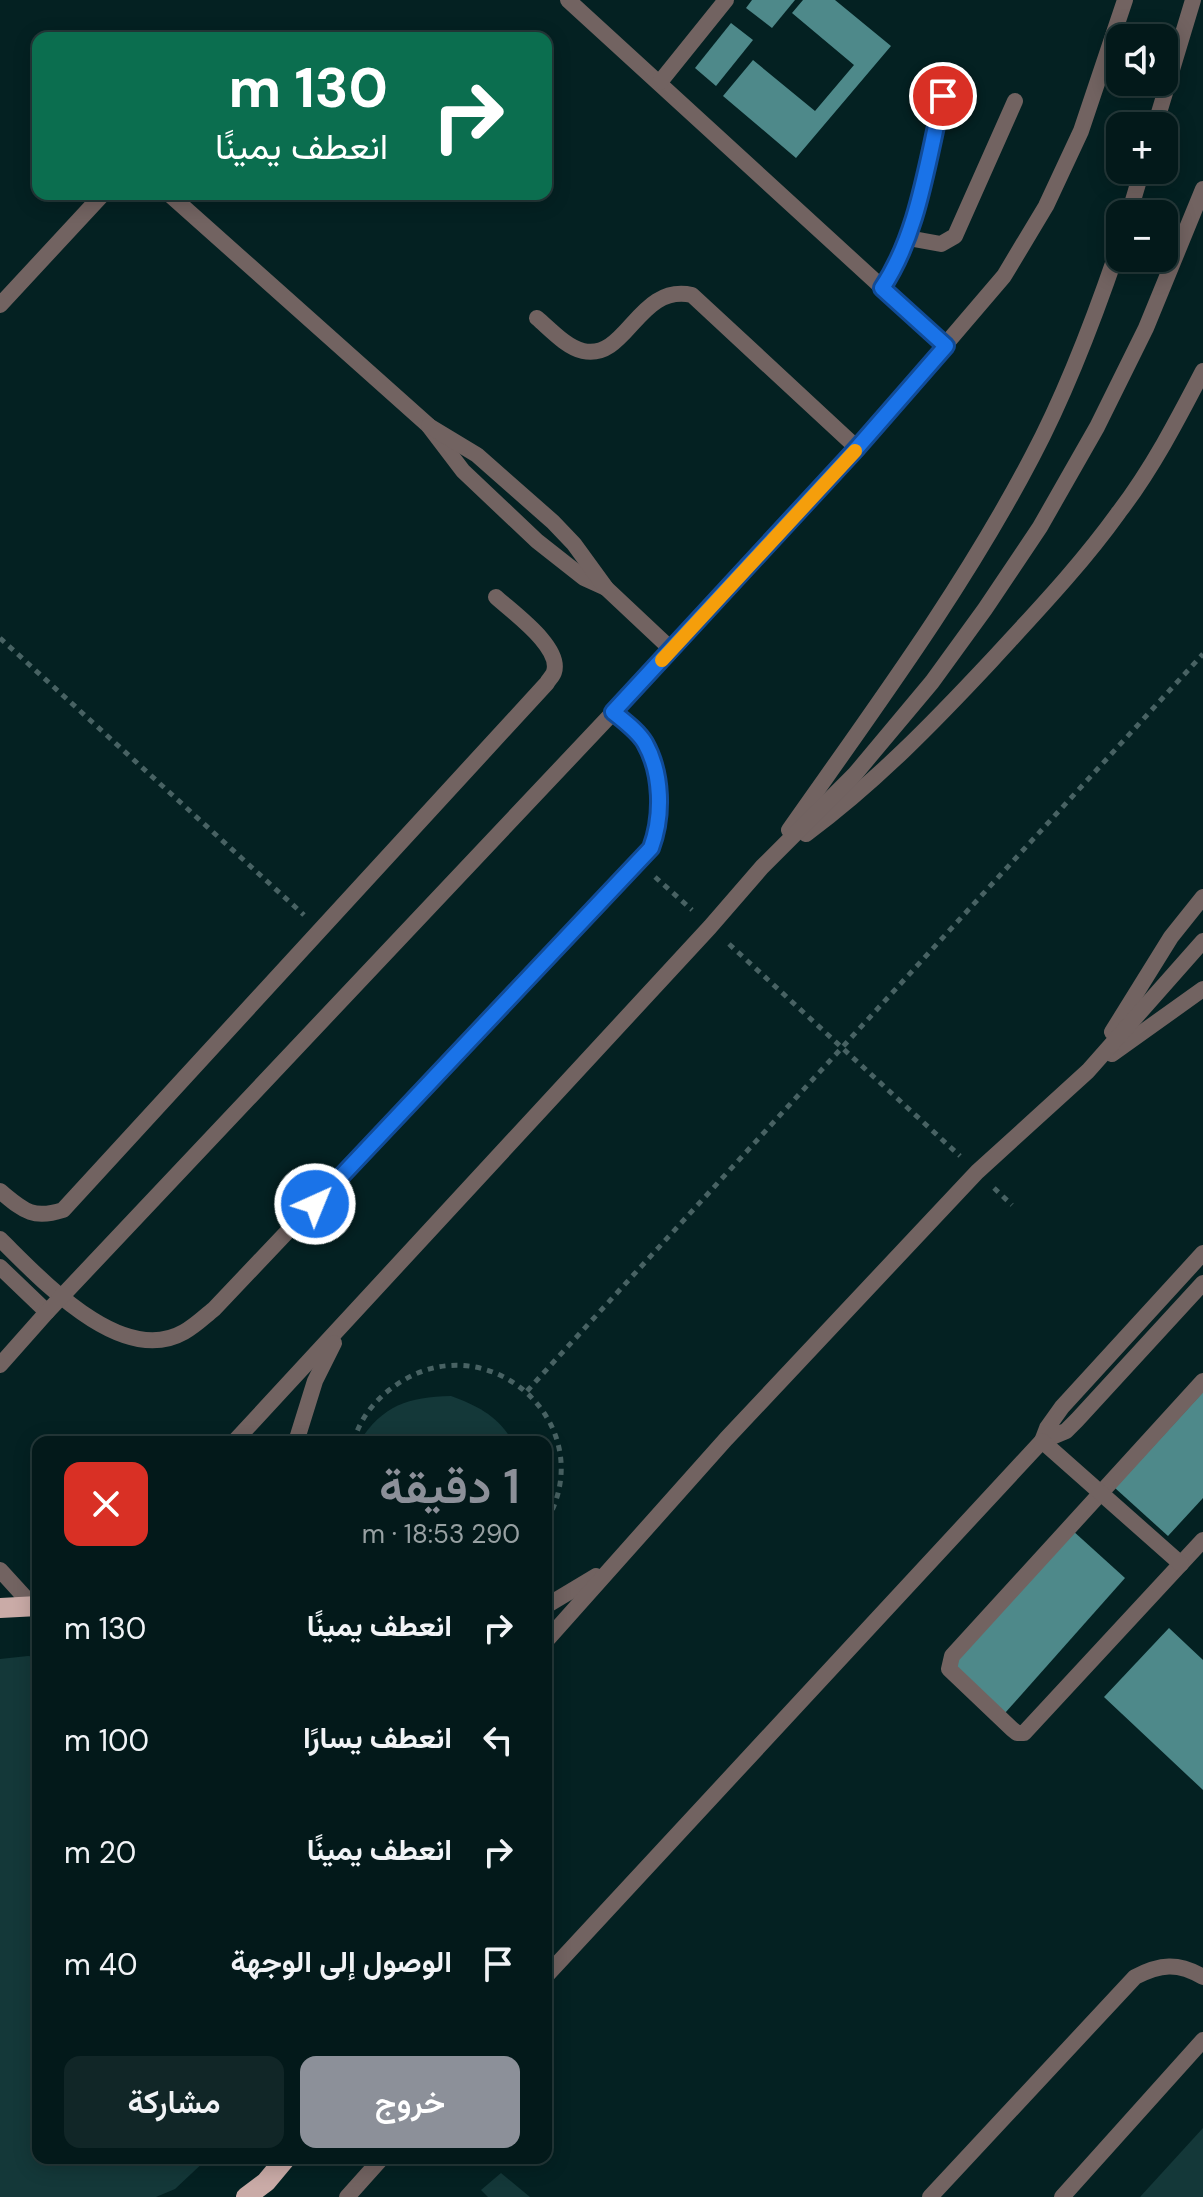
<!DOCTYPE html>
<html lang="ar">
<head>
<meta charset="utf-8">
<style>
  body { margin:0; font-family:"DM Sans",Vazirmatn,sans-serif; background:#112627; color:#f1f3f6; direction:rtl; height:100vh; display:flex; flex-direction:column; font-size:30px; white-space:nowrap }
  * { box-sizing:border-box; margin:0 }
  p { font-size:26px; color:#97a0a2 }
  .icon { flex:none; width:44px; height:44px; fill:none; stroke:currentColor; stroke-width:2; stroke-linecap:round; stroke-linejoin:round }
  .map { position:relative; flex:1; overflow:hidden; direction:ltr }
  .side { position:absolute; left:32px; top:1436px; width:520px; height:728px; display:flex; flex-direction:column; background:#03191a; border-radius:16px; box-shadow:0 4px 20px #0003,0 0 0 2px #243839; direction:rtl }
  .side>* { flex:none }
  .guide { position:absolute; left:32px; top:32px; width:520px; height:168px; border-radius:16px; box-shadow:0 4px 20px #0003,0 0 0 2px #243839; direction:rtl; background:#0b6e4f; color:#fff; overflow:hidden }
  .tools { position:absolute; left:1106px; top:24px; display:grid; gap:16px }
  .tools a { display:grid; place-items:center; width:72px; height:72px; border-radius:16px; background:#03191a; box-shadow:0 4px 20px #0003,0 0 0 2px #243839; font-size:40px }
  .pin { position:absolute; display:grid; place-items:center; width:68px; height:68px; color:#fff; margin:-34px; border:4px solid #fff; border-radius:50%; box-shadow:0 2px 8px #0007 }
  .me { position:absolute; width:88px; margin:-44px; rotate:44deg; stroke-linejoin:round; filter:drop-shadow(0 0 6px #0008) }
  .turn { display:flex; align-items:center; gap:28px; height:168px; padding:0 32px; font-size:36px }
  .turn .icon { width:104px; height:104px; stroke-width:2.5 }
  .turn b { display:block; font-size:56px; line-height:68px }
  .round { display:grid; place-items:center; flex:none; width:84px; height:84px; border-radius:16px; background:#112627 }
  .summary { display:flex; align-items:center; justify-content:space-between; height:136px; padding:0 32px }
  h1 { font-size:48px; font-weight:600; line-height:60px; color:#8c9099 }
  .primary-button { display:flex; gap:16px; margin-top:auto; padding:16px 32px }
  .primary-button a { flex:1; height:92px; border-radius:16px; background:#8c9099; color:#fff; font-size:32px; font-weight:600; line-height:92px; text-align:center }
  .primary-button a+a { background:#112627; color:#f1f3f6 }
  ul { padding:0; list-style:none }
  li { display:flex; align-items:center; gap:24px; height:112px; padding:0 32px }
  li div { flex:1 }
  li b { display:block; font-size:30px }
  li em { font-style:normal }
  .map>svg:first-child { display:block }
  .green { fill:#143839 }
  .building { fill:#4e898a }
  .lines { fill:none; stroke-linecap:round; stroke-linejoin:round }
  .path { stroke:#486263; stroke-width:5; stroke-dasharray:6 6; stroke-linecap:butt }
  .service { stroke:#726361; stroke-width:16 }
  .primary { stroke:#caaba7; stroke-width:20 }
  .route-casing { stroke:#114b97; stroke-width:20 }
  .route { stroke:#1a73e8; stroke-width:14 }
  .slow { stroke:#f59e0b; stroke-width:14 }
</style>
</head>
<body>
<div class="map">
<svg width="1203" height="2197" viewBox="0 0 1203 2197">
  <rect width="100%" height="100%" fill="#042122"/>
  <g class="green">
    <path d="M451 1396C478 1406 498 1416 513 1442H359C383 1405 408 1397 451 1396Z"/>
    <path d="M28 1656 38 1657V2158H208L175 2189 156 2197H0V1659Z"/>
    <path d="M1203 2128V2197H1140Z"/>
    <path d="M501 2173 530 2197H488L481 2190Z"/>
  </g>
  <g class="building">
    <path d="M752 0H795L772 28 746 8Z"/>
    <path d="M803 0H835L891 46 796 158 723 96 753 60 815 111 854 65 792 13Z"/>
    <path d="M731 23 753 40 716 86 695 68Z"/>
    <path d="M1203 1392V1498L1168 1536 1115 1488Z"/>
    <path d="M1072 1530 1125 1578 1005 1713 952 1665Z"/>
    <path d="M1169 1628 1203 1660V1790L1104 1697Z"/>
  </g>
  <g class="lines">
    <g class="path">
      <path d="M0 638 304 915"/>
      <path d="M655 877 692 910"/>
      <path d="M729 944 960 1156"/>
      <path d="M994 1188 1012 1205"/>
      <path d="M527 1391 1203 654"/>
      <path d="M354 1442C358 1421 375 1400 392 1388 484 1318 604 1423 546 1522"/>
    </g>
    <g class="service">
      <path d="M568 0 946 346"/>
      <path d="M660 82 726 0"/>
      <path d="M1155 126 1193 0"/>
      <path d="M169 194 428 425 463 471 537 541 584 578 606 588"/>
      <path d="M1129 214 1142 170"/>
      <path d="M908 238 941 244 955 236 1015 101"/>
      <path d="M882 288C918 234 927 159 943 96"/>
      <path d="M0 305 103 194"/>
      <path d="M537 318C550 329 566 347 583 351 627 361 638 283 692 295L857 448"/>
      <path d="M429 426 477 455 553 522 574 544 606 588 672 650"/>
      <path d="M789 830C874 709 963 589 1032 457 1067 391 1096 314 1120 243"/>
      <path d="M806 834C875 783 934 722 992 660 1036 612 1081 565 1119 512 1152 469 1178 419 1203 371"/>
      <path d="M1112 1032 1171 937 1203 897"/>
      <path d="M1112 1054 1203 989"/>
      <path d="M0 1191C23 1210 32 1220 63 1210L547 683C549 679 553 676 554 672 562 647 512 612 496 597"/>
      <path d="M0 1239C40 1278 121 1368 184 1332 195 1326 204 1317 214 1309L651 848C663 816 662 773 645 743 638 731 624 721 613 712"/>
      <path d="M1203 1253 1062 1407 1047 1428 1042 1441 1066 1431 1077 1420 1203 1283"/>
      <path d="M0 1267 47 1312"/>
      <path d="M0 1365 47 1312 672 650 857 448 1004 276 1046 206 1081 131 1125 0"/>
      <path d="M1203 1381 952 1656 949 1669 1012 1729 1017 1733H1024L1203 1540"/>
      <path d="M234 1442 710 927 762 867 855 774 932 682 985 609 1040 527 1097 427 1146 328 1203 189"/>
      <path d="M296 1442 315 1381 334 1343"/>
      <path d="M0 1570 32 1605"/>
      <path d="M546 1606 596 1576"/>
      <path d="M546 1641 726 1439 977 1172 1088 1071 1203 941"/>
      <path d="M546 1976 1042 1441 1181 1564"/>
      <path d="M347 2197 382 2158"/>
      <path d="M930 2197 1135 1977C1160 1964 1178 1962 1203 1977"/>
      <path d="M1062 2197 1203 2040"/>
    </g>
    <g class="primary">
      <path d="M0 1608 38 1606"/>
      <path d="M246 2197 266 2182 286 2158"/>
    </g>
  </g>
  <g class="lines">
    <g class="route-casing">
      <path id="route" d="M315 1204 651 848C663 816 662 773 645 743 638 731 624 721 613 712L857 448 946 346 882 288C919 233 927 160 943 96"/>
    </g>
    <use href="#route" class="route"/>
    <path class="slow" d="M662 660 855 451"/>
  </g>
</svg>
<div class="tools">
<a><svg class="icon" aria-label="sound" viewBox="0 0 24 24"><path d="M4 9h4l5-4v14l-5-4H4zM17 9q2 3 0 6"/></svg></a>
<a>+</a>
<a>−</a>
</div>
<div class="pin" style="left:943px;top:96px;background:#d93025"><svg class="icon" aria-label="arrive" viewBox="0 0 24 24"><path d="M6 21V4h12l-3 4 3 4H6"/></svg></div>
<svg class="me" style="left:315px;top:1204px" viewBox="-20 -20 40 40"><circle r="17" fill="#1a73e8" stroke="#fff" stroke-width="3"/><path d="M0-11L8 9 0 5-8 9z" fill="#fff"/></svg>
<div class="guide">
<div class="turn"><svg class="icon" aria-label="right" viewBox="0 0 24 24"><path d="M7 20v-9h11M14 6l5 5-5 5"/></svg><div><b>130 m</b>انعطف يمينًا</div></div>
</div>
<section class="side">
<div class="summary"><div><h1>1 دقيقة</h1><p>290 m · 18:53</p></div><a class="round" style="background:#d93025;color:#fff"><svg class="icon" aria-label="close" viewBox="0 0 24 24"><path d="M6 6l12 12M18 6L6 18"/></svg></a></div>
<ul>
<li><svg class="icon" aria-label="right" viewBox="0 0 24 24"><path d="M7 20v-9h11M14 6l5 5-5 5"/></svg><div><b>انعطف يمينًا</b></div><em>130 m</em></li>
<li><svg class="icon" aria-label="left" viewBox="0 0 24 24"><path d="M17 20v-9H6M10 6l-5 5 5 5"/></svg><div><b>انعطف يسارًا</b></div><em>100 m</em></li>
<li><svg class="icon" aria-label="right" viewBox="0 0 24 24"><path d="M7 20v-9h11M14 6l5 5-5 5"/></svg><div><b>انعطف يمينًا</b></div><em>20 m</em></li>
<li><svg class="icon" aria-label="arrive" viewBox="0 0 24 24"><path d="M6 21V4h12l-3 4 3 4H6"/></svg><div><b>الوصول إلى الوجهة</b></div><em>40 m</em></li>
</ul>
<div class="primary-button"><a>خروج</a><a>مشاركة</a></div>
</section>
</div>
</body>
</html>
